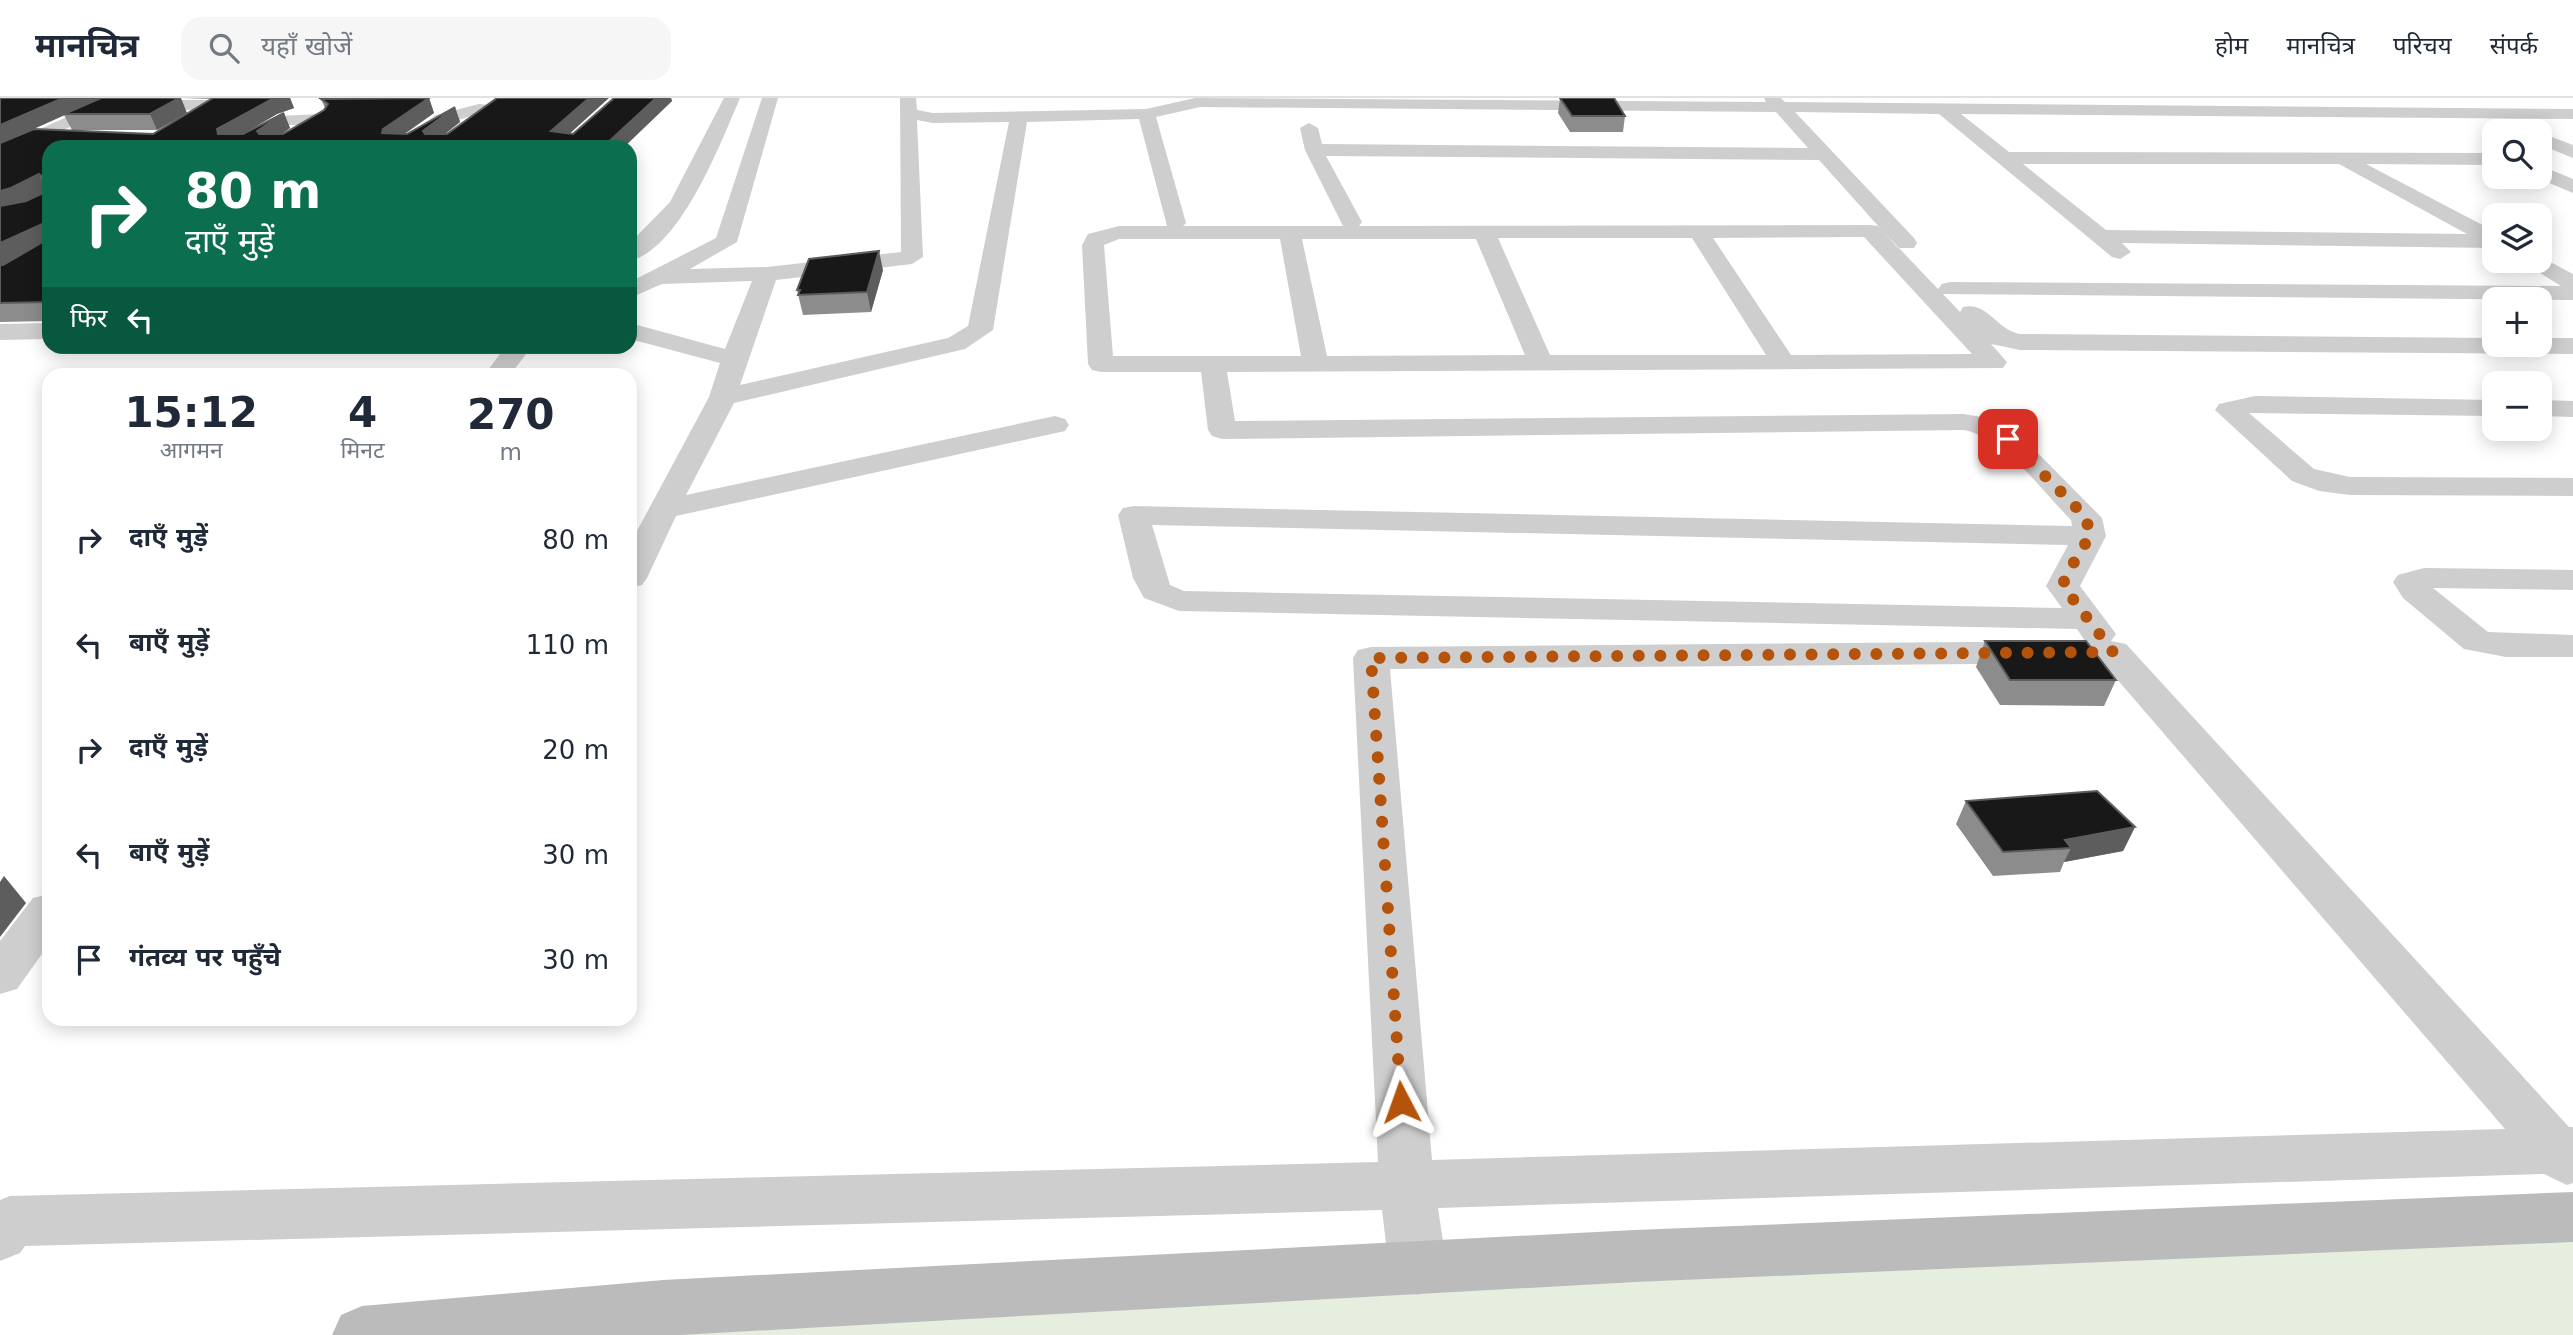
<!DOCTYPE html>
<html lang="hi">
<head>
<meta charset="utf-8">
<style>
  body { margin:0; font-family:"DejaVu Sans","Noto Sans Devanagari",sans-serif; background:#f6f6f7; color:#1f2937; height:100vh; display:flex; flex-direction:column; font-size:26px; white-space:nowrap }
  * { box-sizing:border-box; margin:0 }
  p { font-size:23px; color:#747a83 }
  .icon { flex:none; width:38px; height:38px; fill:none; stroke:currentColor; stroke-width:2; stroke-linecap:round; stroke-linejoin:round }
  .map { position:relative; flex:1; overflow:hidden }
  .side { position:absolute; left:42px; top:270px; width:595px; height:658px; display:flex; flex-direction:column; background:#fff; border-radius:21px; box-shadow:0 4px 18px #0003 }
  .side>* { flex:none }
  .top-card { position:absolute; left:42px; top:42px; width:595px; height:214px; border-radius:21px; box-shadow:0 4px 18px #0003; background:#0b6e4f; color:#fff; overflow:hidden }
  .buttons { position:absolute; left:2482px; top:21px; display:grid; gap:14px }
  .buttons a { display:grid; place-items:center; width:70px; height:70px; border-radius:14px; background:#fff; box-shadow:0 4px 18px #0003; font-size:35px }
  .pin { position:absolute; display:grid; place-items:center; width:60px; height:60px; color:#fff; margin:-30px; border-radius:14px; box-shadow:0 4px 10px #0006 }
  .me { position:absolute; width:77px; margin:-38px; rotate:356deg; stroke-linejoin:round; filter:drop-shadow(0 0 5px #0008) }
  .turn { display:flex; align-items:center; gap:24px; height:147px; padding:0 28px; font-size:32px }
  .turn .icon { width:91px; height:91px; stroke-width:2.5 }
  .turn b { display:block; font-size:49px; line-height:60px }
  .then { display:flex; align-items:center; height:66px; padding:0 28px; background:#0003; gap:14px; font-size:26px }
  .eta { display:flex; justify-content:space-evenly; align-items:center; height:119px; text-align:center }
  .eta b { font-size:42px; font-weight:700; line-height:49px }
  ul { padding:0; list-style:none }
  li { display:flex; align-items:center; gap:21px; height:105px; padding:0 28px }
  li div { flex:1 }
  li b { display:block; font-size:26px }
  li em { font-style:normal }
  header { display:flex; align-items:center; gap:42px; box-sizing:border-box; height:98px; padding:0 35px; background:#fff; border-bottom:2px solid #e0e1e3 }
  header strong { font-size:33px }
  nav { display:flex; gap:38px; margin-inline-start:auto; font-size:24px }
  .search { width:490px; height:63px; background:#f6f6f7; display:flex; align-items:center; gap:18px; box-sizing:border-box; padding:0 24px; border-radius:21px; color:#747a83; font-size:26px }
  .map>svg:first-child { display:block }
  .green { fill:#e6eedf }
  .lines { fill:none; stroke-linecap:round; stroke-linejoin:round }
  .street { fill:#cecece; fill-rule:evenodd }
  .secondary { fill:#bbb; fill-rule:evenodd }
  .wall { fill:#8c8c8c }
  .shaded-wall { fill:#5d5d5d }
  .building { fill:#181818; stroke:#5d5d5d; stroke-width:2 }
  .route { stroke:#b45309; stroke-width:12; stroke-dasharray:0 21.6 }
</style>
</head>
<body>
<header>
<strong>मानचित्र</strong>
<div class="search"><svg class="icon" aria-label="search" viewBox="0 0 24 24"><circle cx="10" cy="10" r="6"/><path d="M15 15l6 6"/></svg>यहाँ खोजें</div>
<nav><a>होम</a><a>मानचित्र</a><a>परिचय</a><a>संपर्क</a></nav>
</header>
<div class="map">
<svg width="2573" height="1237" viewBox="0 0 2573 1237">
  <rect width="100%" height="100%" fill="#fff"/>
  <path class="green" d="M2573 1127V1237H590Z"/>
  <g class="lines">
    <g class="street">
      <path d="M109 0H122L125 3 0 62V49Z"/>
      <path d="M724 0H740C721 44 681 150 630 163V145L670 104Z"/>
      <path d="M762 0H778L737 144 690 171 767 169 901 154 900 0H916L917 12 933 15 1146 11 1195 0 1766 4 1764 0H1781L1785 4 2573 11V21L1961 16 2009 54 2494 55V67L2366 66 2494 133V150L2122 145 2131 154 2120 161 2112 159 1939 16 1795 14 1914 140 1917 145 1914 150H1898L1819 62 1326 58 1362 124 1359 128 1870 127 1878 128 1938 191 1942 186 1950 184 2561 188 2521 163H2539V158L2573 176V202L1943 196 1960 214 1963 209C1987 203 1997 232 2020 236L2494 240V247H2539V240H2573V256L2020 252 1991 246 2007 264 2003 270 1227 274 1235 323 1964 316 1999 322 2018 335 2102 420 2106 438 2080 488 2116 536 2111 543 2126 546 2569 1029H2573V1085L2567 1087 2544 1076 1438 1110 1447 1170 1438 1189 1418 1197 1398 1189 1389 1170 1382 1112 25 1148 20 1155 0 1163V1102L10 1098 1378 1064 1353 560 1358 552 1371 549 2085 543 2077 531 1179 513 1144 500 1133 480 1118 417 1123 410 1134 408 2072 428 2071 422C2043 394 2004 339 1964 332L1222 341 1212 338 1208 332 1201 274H1101L1092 272 1088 266 1082 147 1088 136 1119 128H1167L1139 21 1027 24 993 232 965 251 734 305 686 397 1055 318 1065 321 1069 327 1065 333 676 418 647 480 642 487 630 490V446L709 299 720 265 630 241V225L725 251 752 183 662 186 630 200V184L716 140ZM1200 9 1776 14 1808 50 1322 46 1318 30 1309 25 1300 30 1305 52 1343 128H1183L1186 125 1156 19ZM917 22 933 25 1009 24 968 228 948 240 740 287 776 182 912 166 923 159ZM2023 66H2339L2467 136 2106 132ZM1864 139 1972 256 1791 257 1713 140ZM1498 140H1692L1766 257H1550ZM1119 141H1280L1301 258H1113L1104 147ZM1302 141H1476L1525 257 1327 258ZM1152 427 2068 447 2046 488 2062 510 1184 493 1170 487ZM2103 565 2505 1031 1432 1062 1390 571Z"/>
      <path d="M131 2H218L227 7 160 49H138L197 12 125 11 122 7 125 3Z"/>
      <path d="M479 6 499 8 502 12 452 49H431L474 17 449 25 411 49H390L436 17Z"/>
      <path d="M322 16 331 21 328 25 288 49H266L299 27H288L248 49H225L278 18Z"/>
      <path d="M2539 34 2573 47V60L2539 46Z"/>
      <path d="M2539 67 2573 81V95L2535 79H2539Z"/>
      <path d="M49 225V241L0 242V226Z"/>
      <path d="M506 248H532L511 276H485Z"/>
      <path d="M2255 298 2494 302V318L2249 315 2314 371 2350 379 2573 380V398L2350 397 2319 393 2292 383 2215 312 2219 306Z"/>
      <path d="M2539 302 2573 303V319L2539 318Z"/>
      <path d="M2424 470 2573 472V492L2433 490 2488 534 2573 537V559H2506L2464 551 2403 500 2393 484 2398 477Z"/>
      <path d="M49 796V846L17 891 0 896V843L33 800Z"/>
    </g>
    <path class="secondary" d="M2573 1094V1144L1635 1184 680 1237H332L341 1217 362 1208 663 1182 1635 1132Z"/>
  </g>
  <g class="wall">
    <path d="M0 0 187 15 157 32H72L64 17 22 36H153L212 1 182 0H290L294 10 277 16 242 36 284 15 290 30 282 36H283L324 12 325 10 321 1 429 0 434 15 405 36H407L455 9 460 24 445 36H573L614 0H671L672 3 624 49H49V223L0 224Z"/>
    <path d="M1560 0 1625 18 1623 34H1570L1558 15Z"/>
    <path d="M883 172 871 214 803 217 797 192Z"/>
    <path d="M1985 543 2116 582 2104 608 2000 607 1976 569Z"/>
    <path d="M1966 703 2135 729 2123 753 2064 764 2060 774 1993 778 1956 726Z"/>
  </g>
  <g class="shaded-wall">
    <path d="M63 0H103L0 46V27Z"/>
    <path d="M179 0H181L187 15 157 32 150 16Z"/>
    <path d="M274 0H290L294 10 277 16 224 47 217 31Z"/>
    <path d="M429 0 434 15 388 47 382 35 383 31Z"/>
    <path d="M589 0H609L555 49 551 33Z"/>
    <path d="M656 0H671L672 3 624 49H603Z"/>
    <path d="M455 9 460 24 428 49 423 33Z"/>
    <path d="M284 15 290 30 263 49 257 33Z"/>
    <path d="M39 76 48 93 20 107 0 112V93Z"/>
    <path d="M42 126 49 144 0 168V145Z"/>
    <path d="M879 153 883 172 871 214 867 194Z"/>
    <path d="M2135 729 2123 753 2064 764 2071 750 2065 742Z"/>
    <path d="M4 778 26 805 0 839V784Z"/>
  </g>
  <g class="building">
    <path d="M0 0H63L0 27Z"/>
    <path d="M101 0H179L150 16H64Z"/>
    <path d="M213 0H274L217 31 218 36H243L284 15 257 33 259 36H283L324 12 328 6 321 1 429 0 383 31 382 35 407 36 455 9 423 33 425 36H447L497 0H589L551 33 573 36 614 0H656L603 49H49V204L0 205V167H3L41 145 42 126 0 145V108L26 103 41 96 43 79 39 76 11 90 0 93V45L34 31 153 36Z"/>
    <path d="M1560 0H1614L1625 18H1572Z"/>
    <path d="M879 153 867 194 798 197 800 192H797L809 161Z"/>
    <path d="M1985 543H2086L2116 582H2010Z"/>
    <path d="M2097 693 2135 729 2065 742 2071 750 2003 754 1966 703Z"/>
  </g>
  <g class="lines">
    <path class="route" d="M1401 1004 1371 560 2113 554 2063 488 2065 479 2090 438 2086 419 2008 341"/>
  </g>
</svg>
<div class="buttons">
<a><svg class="icon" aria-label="search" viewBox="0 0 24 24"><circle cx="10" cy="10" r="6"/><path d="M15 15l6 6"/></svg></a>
<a><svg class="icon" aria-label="layers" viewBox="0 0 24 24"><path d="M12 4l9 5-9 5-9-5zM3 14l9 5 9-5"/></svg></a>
<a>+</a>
<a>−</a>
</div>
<div class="pin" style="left:2008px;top:341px;background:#d93025"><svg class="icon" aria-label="arrive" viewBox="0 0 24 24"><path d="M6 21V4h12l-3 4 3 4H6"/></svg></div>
<svg class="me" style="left:1401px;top:1004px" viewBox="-20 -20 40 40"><path d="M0-17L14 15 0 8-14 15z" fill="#b45309" stroke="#fff" stroke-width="4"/></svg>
<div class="top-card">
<div class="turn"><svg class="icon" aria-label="right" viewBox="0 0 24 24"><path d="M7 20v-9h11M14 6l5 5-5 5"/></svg><div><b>80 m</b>दाएँ मुड़ें</div></div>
<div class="then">फिर<svg class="icon" aria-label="left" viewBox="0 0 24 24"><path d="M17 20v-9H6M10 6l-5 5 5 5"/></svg></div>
</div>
<section class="side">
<div class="eta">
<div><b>15:12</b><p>आगमन</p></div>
<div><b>4</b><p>मिनट</p></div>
<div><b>270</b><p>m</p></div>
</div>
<ul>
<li><svg class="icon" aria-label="right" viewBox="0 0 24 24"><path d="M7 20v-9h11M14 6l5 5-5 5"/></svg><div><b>दाएँ मुड़ें</b></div><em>80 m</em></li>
<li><svg class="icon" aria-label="left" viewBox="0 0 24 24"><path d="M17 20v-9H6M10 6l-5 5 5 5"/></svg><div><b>बाएँ मुड़ें</b></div><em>110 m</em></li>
<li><svg class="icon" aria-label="right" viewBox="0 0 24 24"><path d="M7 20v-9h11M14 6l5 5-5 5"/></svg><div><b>दाएँ मुड़ें</b></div><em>20 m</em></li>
<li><svg class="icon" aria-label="left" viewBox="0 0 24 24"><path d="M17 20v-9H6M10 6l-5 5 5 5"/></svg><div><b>बाएँ मुड़ें</b></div><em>30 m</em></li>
<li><svg class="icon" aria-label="arrive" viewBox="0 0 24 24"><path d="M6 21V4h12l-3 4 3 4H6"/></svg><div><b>गंतव्य पर पहुँचे</b></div><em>30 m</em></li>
</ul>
</section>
</div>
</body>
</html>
